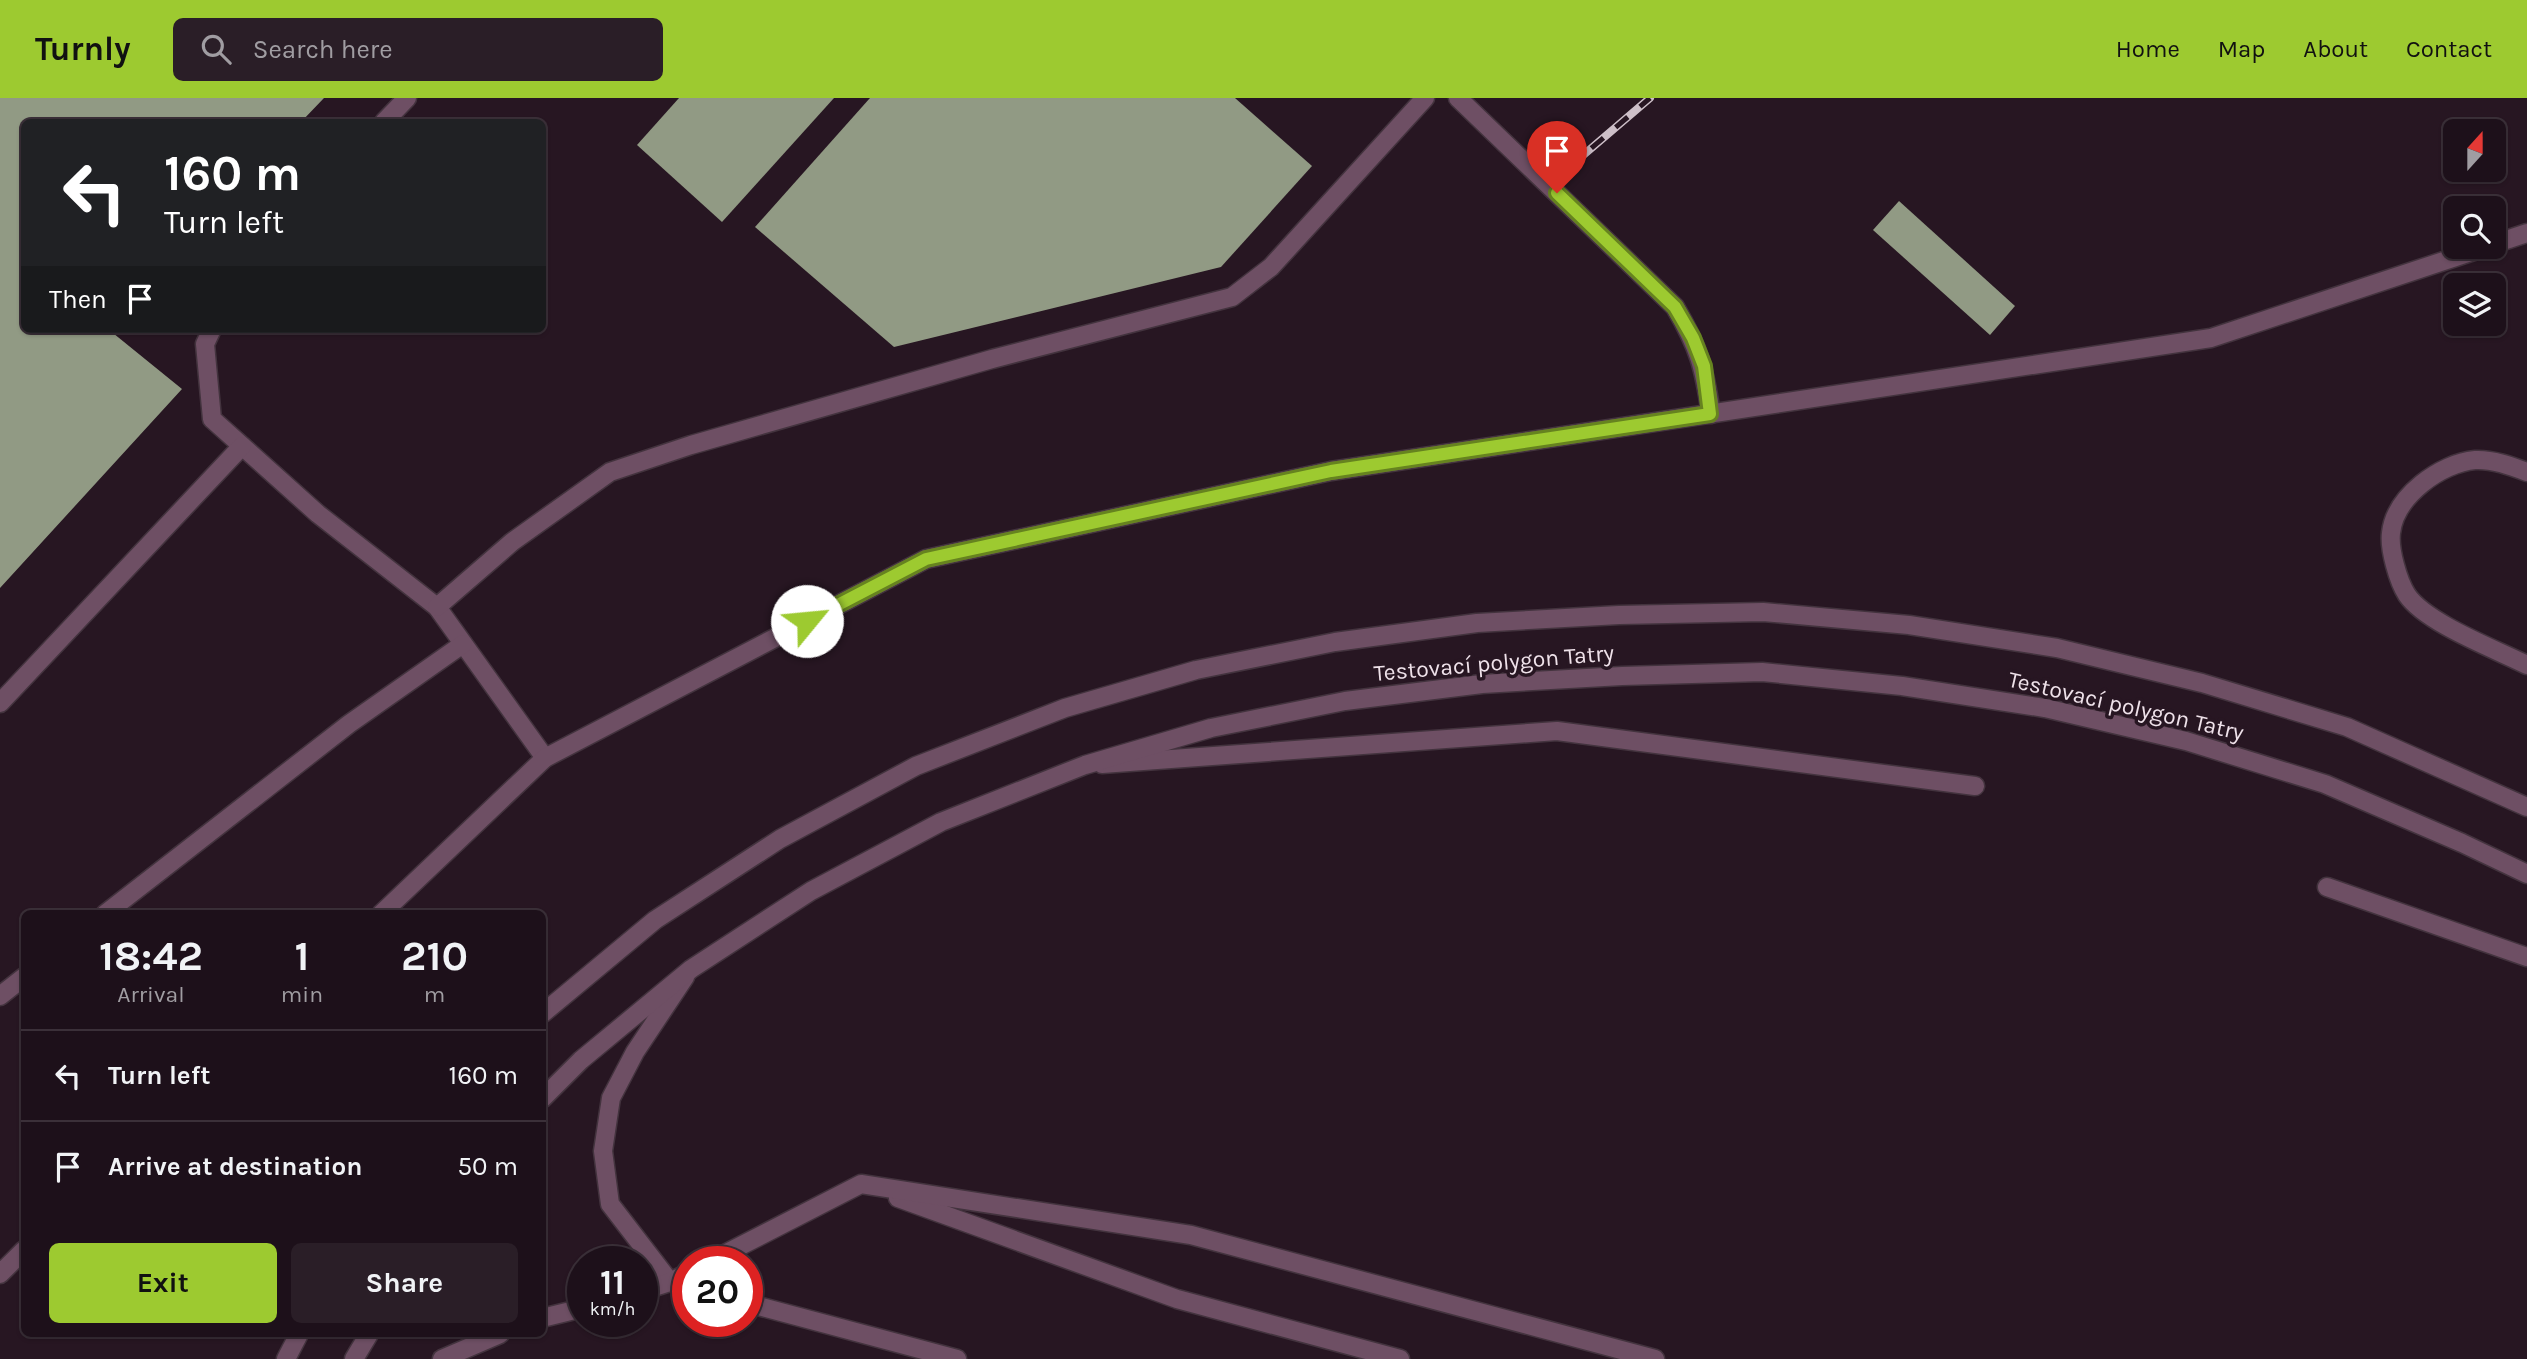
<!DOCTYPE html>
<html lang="en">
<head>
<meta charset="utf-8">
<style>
  body { margin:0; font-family:Karla,sans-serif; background:#2a1e27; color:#f1f3f6; height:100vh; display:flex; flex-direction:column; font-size:26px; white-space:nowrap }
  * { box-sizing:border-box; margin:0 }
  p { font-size:23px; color:#a09da2 }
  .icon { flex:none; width:38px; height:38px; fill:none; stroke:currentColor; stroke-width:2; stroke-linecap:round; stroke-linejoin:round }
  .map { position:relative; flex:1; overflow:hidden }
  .details { position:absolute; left:21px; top:812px; width:525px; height:427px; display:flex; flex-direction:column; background:#1d101a; border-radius:10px; box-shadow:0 2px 5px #0004,0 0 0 2px #3b3039 }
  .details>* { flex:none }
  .guide { position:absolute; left:21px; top:21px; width:525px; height:214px; border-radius:10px; box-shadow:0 2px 5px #0004,0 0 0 2px #3b3039; background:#202124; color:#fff; overflow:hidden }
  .needle { width:46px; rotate:21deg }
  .fabs { position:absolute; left:2443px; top:21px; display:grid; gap:14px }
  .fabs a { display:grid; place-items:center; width:63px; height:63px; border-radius:10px; background:#1d101a; box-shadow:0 2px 5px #0004,0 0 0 2px #3b3039; font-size:35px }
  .speed { position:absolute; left:567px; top:1148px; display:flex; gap:14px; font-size:35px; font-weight:700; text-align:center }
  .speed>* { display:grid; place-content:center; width:91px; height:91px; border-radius:50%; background:#1d101a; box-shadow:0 2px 5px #0004,0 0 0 2px #3b3039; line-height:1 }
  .speed small { font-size:18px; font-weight:400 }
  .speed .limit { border:10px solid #d22; background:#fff; color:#111 }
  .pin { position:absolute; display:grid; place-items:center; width:60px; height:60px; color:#fff; margin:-72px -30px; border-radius:50% 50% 50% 0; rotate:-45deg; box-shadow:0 0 7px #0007 }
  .pin .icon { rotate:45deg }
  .me { position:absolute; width:77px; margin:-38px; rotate:62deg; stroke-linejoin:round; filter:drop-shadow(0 0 5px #0008) }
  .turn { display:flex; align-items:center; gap:24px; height:147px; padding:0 28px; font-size:32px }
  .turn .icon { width:91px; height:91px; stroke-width:2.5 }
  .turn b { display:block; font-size:49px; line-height:60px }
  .then { display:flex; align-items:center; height:66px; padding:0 28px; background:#0003; gap:14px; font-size:26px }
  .eta { display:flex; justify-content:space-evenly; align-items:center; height:119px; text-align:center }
  .eta b { font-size:42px; font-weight:700; line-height:49px }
  .primary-button { display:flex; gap:14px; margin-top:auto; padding:14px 28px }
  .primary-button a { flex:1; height:80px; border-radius:10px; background:#9dca30; color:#111; font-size:28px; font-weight:700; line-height:80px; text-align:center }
  .primary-button a+a { background:#2a1e27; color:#f1f3f6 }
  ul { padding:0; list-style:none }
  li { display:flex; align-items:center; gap:21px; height:91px; padding:0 28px; border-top:2px solid #3b3039 }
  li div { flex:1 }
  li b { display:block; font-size:26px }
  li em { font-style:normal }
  header { display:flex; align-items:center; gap:42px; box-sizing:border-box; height:98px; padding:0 35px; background:#9dca30; color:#111 }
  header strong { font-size:33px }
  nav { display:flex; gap:38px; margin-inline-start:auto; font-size:24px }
  .search { width:490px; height:63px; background:#2a1e27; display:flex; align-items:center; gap:18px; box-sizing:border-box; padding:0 24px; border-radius:10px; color:#a09da2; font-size:26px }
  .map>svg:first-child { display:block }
  .building { fill:#919a84 }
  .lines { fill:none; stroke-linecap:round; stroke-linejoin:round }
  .service-casing { stroke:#43333e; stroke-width:21 }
  .minor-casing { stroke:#43333e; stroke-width:21 }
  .service { stroke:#6e4f64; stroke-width:18 }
  .minor { stroke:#6e4f64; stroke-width:18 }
  .rail-casing { stroke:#cdbfc8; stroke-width:8 }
  .rail { stroke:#271622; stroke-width:5; stroke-dasharray:16; stroke-linecap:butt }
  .route-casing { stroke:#66831f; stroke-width:18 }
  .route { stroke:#9dca30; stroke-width:12 }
  .labels { text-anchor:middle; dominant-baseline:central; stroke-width:7; stroke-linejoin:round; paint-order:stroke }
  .street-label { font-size:23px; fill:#efe2ea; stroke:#271622 }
</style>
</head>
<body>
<header>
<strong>Turnly</strong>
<div class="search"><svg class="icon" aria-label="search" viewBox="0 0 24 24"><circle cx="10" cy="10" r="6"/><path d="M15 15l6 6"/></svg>Search here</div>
<nav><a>Home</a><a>Map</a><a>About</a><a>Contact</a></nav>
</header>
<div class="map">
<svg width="2527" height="1261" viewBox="0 0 2527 1261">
  <rect width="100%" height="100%" fill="#271622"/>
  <g class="building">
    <path d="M0 0H324L301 24H24V231H108L182 291 0 490Z"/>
    <path d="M679 0H834L722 124 637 47Z"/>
    <path d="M870 0H1235L1312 68 1221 169 894 249 755 129Z"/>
    <path d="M1899 103 2015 208 1990 237 1873 132Z"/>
  </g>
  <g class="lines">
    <g class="service-casing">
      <g id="service">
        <path d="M1458 0 1675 209C1699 250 1704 269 1711 316"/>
        <path d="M384 24 407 0"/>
        <path d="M2494 146 2527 135"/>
        <path d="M212 231 205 246 212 321 318 416 437 509 545 660"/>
        <path d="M2527 374C2511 368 2492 361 2475 362 2441 365 2395 398 2391 435 2389 451 2398 483 2407 497 2426 525 2495 551 2527 567"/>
        <path d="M437 509 512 444 610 374 691 347 992 261 1232 199 1271 169 1425 0"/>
        <path d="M0 605 242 348"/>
        <path d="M1102 666 1557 633 1975 688"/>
        <path d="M2327 789 2527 859"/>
        <path d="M105 816 349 626 463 546"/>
        <path d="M381 816 545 660 926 461 1331 373 2211 240 2486 149"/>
        <path d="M685 879 635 954 611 1000 603 1053 610 1106 670 1184 688 1189"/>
        <path d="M0 898 24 879"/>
        <path d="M542 916 655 822 780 741 916 668 1065 610 1196 572 1335 544 1477 525 1619 517 1763 514 1909 527 2057 550 2202 585 2347 629 2527 709"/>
        <path d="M898 1100 1177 1201 1400 1261"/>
        <path d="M709 1164 861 1086 1191 1137 1655 1261"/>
        <path d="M0 1176 24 1152"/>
        <path d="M642 1193 670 1184 688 1175"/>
        <path d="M747 1205 957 1261"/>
        <path d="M542 1220 583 1210"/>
        <path d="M286 1261 299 1236"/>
        <path d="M442 1261 500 1236"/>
      </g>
    </g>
    <g class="minor-casing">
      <g id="minor">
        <path d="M542 1001 581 962 691 871 811 793 941 724 1085 667 1211 630 1345 603 1482 586 1622 578 1762 574 1902 588 2045 610 2186 643 2325 686 2462 745 2527 776"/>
        <path d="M354 1261 369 1236"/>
      </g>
    </g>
    <use href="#service" class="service"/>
    <use href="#minor" class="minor"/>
    <g class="rail-casing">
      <path id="rail" d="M1567 71 1650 0"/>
    </g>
    <use href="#rail" class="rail"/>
  </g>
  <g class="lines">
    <g class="route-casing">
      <path id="route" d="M807 523 926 461 1331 373 1710 316 1704 268 1693 240 1675 209 1557 95"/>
    </g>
    <use href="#route" class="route"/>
  </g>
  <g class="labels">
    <g class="street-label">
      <text transform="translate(1494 565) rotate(-5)">Testovací polygon Tatry</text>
      <text transform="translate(2126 608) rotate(13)">Testovací polygon Tatry</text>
    </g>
  </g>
</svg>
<div class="fabs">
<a><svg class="needle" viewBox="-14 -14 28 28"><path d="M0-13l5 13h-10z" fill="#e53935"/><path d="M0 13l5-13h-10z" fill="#a09da2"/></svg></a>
<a><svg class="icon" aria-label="search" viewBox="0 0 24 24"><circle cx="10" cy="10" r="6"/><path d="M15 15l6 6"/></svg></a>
<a><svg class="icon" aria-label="layers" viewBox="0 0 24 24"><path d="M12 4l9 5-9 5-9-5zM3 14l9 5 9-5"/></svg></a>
</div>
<div class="speed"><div>11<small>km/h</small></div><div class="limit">20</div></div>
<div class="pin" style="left:1557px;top:95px;background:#d93025"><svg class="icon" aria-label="arrive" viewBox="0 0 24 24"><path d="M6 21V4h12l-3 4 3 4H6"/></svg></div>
<svg class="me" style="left:807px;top:523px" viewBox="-20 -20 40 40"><circle r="19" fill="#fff"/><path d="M0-13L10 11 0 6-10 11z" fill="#9dca30"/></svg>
<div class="guide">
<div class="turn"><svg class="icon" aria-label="left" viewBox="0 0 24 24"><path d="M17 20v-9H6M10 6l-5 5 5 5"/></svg><div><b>160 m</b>Turn left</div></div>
<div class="then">Then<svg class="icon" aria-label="arrive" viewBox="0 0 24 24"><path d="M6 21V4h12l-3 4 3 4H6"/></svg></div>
</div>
<section class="details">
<div class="eta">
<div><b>18:42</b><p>Arrival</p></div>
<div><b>1</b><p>min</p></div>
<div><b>210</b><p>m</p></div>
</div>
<ul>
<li><svg class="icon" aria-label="left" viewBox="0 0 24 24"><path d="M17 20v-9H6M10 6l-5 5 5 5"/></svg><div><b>Turn left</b></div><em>160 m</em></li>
<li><svg class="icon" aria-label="arrive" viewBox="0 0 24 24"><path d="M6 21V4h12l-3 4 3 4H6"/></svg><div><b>Arrive at destination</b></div><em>50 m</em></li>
</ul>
<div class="primary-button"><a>Exit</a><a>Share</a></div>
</section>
</div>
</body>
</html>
